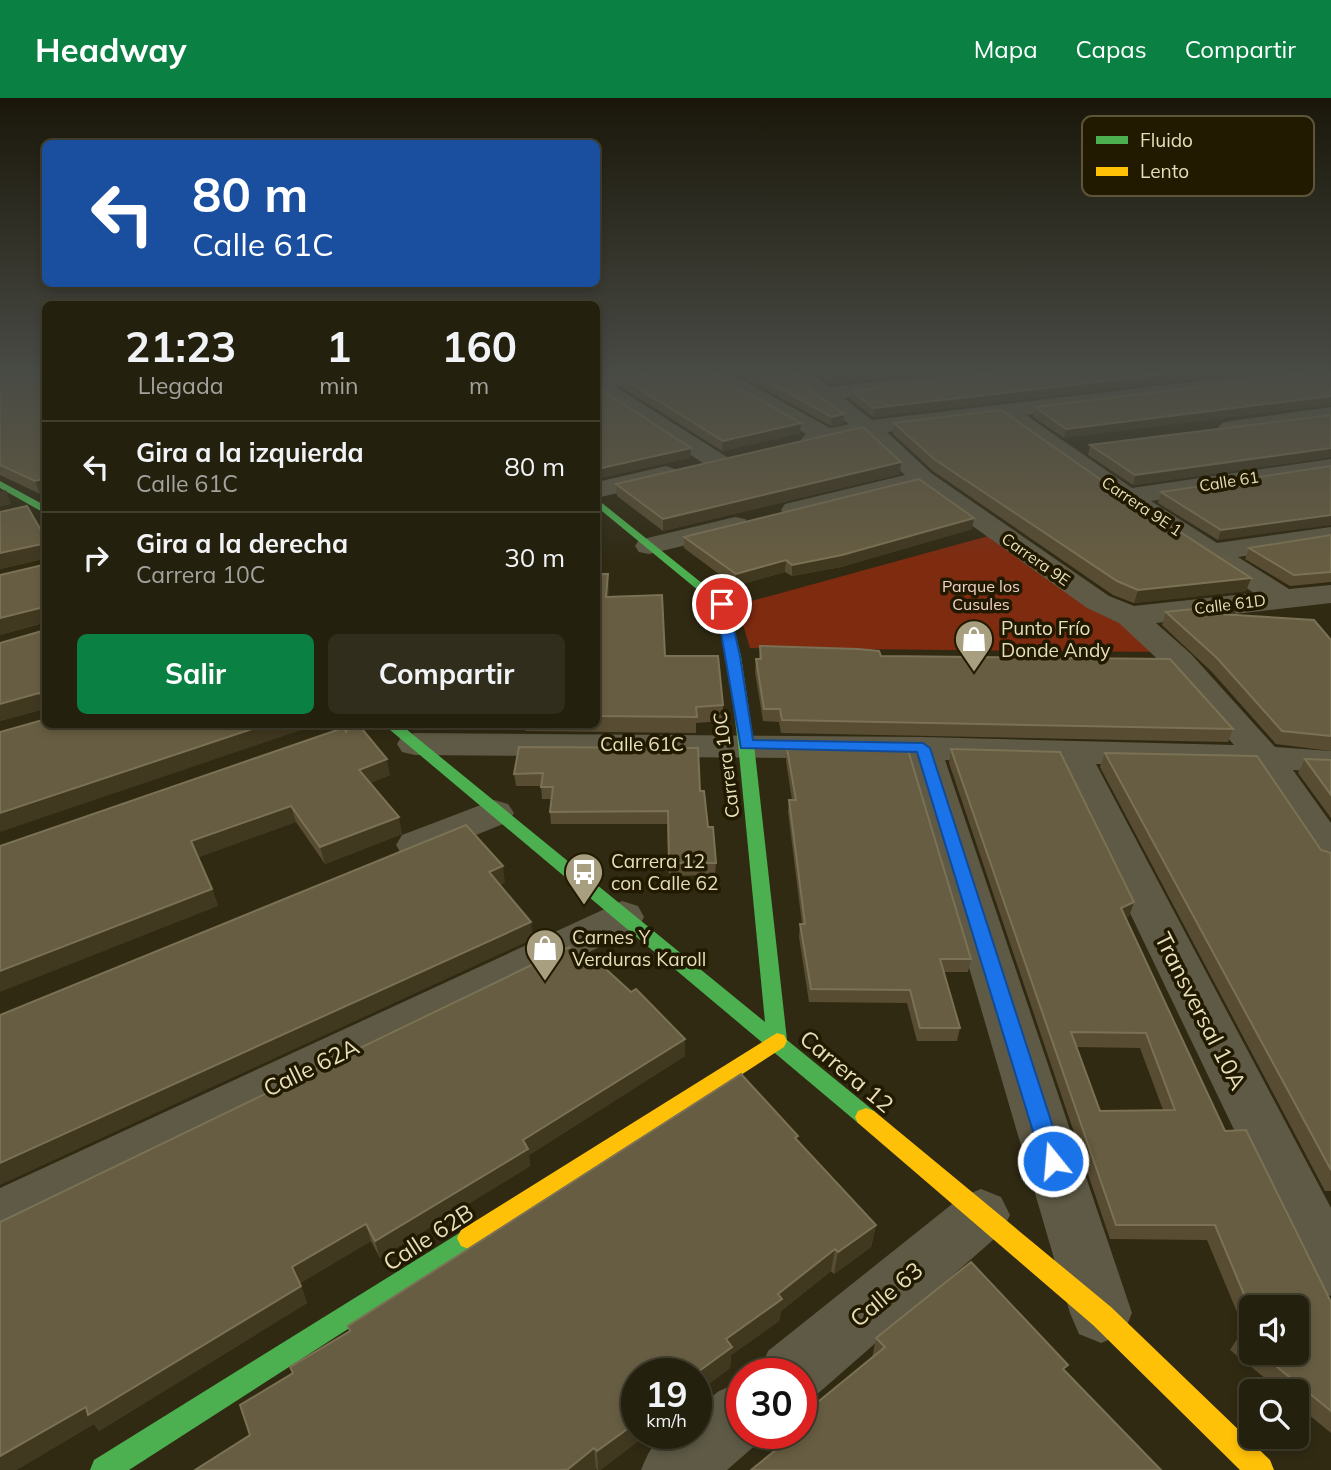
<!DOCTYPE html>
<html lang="es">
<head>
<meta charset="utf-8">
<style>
  body { margin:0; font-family:Mulish,sans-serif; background:#302d1c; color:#f1f3f6; height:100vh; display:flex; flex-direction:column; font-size:26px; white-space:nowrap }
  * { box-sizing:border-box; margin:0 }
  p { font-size:23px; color:#a3a39e }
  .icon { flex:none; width:38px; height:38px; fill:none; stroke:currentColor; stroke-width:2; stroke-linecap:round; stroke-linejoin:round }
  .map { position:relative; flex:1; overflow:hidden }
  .sheet { position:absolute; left:42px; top:203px; width:558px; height:427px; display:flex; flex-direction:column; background:#24200e; border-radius:10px; box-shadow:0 4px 10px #0003,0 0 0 2px #413e2e }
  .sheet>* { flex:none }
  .guide { position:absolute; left:42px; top:42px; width:558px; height:147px; border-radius:10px; box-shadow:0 4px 10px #0003,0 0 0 2px #413e2e; background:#1a4fa0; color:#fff; overflow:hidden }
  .controls { position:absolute; left:1239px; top:1197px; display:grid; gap:14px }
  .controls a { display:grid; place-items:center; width:70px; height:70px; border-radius:10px; background:#24200e; box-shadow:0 4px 10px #0003,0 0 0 2px #413e2e; font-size:35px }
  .speed { position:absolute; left:621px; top:1260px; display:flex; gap:14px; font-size:35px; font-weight:700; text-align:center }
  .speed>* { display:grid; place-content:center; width:91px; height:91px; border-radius:50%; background:#24200e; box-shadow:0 4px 10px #0003,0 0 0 2px #413e2e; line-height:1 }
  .speed small { font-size:18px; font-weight:400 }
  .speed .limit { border:10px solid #d22; background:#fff; color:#111 }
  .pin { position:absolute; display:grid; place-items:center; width:60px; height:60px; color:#fff; margin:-30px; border:4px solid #fff; border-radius:50%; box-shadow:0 2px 7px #0007 }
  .me { position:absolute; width:77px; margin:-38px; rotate:343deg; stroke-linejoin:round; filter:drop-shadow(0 0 5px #0008) }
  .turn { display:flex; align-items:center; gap:24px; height:147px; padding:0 35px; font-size:32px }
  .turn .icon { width:91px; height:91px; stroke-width:2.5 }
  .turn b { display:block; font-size:49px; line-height:60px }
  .eta { display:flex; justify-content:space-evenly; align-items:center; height:119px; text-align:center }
  .eta b { font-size:42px; font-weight:700; line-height:49px }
  .cta { display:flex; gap:14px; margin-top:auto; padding:14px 35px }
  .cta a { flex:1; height:80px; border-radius:10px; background:#0b8043; color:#fff; font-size:28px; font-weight:700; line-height:80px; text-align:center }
  .cta a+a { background:#302d1c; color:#f1f3f6 }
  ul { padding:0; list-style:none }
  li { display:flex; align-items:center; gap:21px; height:91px; padding:0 35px; border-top:2px solid #413e2e }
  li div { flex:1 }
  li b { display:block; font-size:26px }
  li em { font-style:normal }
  header { display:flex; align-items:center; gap:42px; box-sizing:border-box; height:98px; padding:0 35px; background:#0b8043; color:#fff }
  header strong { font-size:33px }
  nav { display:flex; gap:38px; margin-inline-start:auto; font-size:24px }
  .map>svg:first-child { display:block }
  .green { fill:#7f2b10 }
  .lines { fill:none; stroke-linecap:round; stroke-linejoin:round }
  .street { fill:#5e5a46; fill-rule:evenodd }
  .fast { fill:#4caf50; fill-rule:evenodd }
  .slow { fill:#ffc107; fill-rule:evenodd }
  .wall { fill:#584d33; fill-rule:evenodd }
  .shaded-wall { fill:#413820 }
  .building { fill:#675d42; stroke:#7b7154; stroke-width:2; fill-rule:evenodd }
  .route { fill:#1a73e8; stroke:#114b97; stroke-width:2 }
  .labels { text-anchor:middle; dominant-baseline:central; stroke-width:7; stroke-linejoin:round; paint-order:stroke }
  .far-street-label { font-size:16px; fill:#e7deba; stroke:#211a00 }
  .far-park-label { font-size:16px; fill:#f0d0c7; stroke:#211a00 }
  .poi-label { font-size:19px; fill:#e7deba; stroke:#211a00; text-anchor:start }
  .street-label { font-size:19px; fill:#e7deba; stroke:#211a00 }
  .near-street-label { font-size:23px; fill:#e7deba; stroke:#211a00 }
  .key { fill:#211a00; stroke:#5c5538; stroke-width:2 }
  .key-label { font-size:19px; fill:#e7deba }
</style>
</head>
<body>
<header>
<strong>Headway</strong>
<nav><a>Mapa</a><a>Capas</a><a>Compartir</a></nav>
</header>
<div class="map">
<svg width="1331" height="1372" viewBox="0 0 1331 1372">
  <rect width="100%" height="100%" fill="#302a13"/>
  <path class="green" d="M992 437 1121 522 1156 554 750 550 737 507Z"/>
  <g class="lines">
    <g class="street">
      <path d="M640 272H681L678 276 616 289 727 359 730 364 727 369H709L597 295V280Z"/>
      <path d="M701 272H725L830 330 849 326 814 301 786 272H808L830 289 978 272H1039L1029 278 844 300 872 322 1291 272H1331V279L1026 317 1132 390 1331 361V375L1151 403 1217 445 1331 429V445L1238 459 1289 491 1331 487V505L1156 525 1191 556 1275 649 1331 653V675L1293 672 1331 725V769L1316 765 1253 670 1096 666 1331 1110V1198L1310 1190 1058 665 945 662 1132 1215 1123 1236 1101 1245 1079 1236 1070 1215 908 661 415 657 402 654 397 646 402 638 415 635 923 639 1234 647 1167 570 1119 525 1087 510 918 389 794 420 785 418 781 412 785 406 905 377 863 337 813 348 805 346 801 341 806 336ZM1000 320 1118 405 1254 495 1134 508 1109 498 931 375 887 334Z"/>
      <path d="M1331 309V323L1230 337 1222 335 1218 330 1222 325 1230 323Z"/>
      <path d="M666 368 675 371 679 376 675 381 597 400V384Z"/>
      <path d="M735 419 745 421 749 427 745 433 649 456 639 454 635 448 639 442Z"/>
      <path d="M494 702 508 706 514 715 508 724 417 761 402 757 396 747 402 737Z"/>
      <path d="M622 803 638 808 644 819 638 830 0 1144V1090Z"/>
      <path d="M981 1091 1001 1099 1010 1117 1001 1135 814 1299 802 1304V1276H759L768 1253 961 1099Z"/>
      <path d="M742 1283V1335H767L765 1339 727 1372H641C655 1338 660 1335 696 1335V1311L719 1293Z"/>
    </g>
    <g class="fast">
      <path d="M0 383 46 408V416L0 390Z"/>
      <path d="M597 401 728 506 741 558 754 646 787 942 874 1013 877 1019 874 1025 866 1028 858 1025 383 626H400L765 924 738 646 727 558 716 507 597 409Z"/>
      <path d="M469 1129 477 1132 481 1140 477 1148 129 1372H90L94 1362Z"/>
    </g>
    <g class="slow">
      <path d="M777 935 784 937 787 943 784 949 477 1148 469 1151 461 1148 457 1140 461 1132Z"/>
      <path d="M866 1010 874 1013 1111 1209 1270 1362 1274 1372H1240L1093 1227 858 1025 855 1019 858 1013Z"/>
    </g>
  </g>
  <g class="wall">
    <path d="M0 272H46V395L40 396 0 377Z"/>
    <path d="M730 272H794L813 294 844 316 843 326 831 328Z"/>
    <path d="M812 272H958L831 286Z"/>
    <path d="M1272 272 873 319 851 302 852 293Z"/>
    <path d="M1331 273 1064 340 1033 319 1035 309Z"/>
    <path d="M623 281 800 335 722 353 623 290Z"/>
    <path d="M1331 317V359L1133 387 1088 357 1090 347Z"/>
    <path d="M894 325 1120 395 1251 480 1246 493 1134 505 1113 497 933 373 893 336Z"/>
    <path d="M901 364 900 376 663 433 617 398 616 386Z"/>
    <path d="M1331 368 1218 442 1158 405 1161 394Z"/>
    <path d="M0 414 46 441V616L44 611 0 623 42 533 43 525 0 537V477L43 467V461L0 471Z"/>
    <path d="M972 431 841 469 792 478 785 474 735 488 684 450V439Z"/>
    <path d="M1331 437V486V484L1290 488 1245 461 1249 450Z"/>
    <path d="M597 476 609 490 608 498 665 558 723 607V623L696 625V635L525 633 524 626H597Z"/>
    <path d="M1238 506 1235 517 1331 542V653L1276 646 1212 574 1162 527 1166 514Z"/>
    <path d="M760 548 881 558 1233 631 1228 644 781 635 779 624 763 623 755 574 756 561H759Z"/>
    <path d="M519 649 700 693 716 765 715 777 669 778 667 726H551L550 714 551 701H542L541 688H516L514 676Z"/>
    <path d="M787 651 971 861 968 874H943L960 930 957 943H917L907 905 809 904 799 839 800 826H802L788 714 789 702H792L786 663Z"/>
    <path d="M951 651 1134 804 1129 818 1126 820 1225 1033 1331 1204V1335L1297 1307V1293H1281L1230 1252 1239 1238H1247L1207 1142 1110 1141 949 665ZM1076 949 1140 950 1163 1012 1100 1013ZM1251 1209 1297 1255H1251Z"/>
    <path d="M1105 655 1321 752 1331 755V1093H1325L1100 669Z"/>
    <path d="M1305 661 1331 662V720L1298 675Z"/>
    <path d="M390 677 370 685 402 736 325 766 296 724 198 759 212 791 218 808 0 748Z"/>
    <path d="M588 869 685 958 529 1057 530 1068 380 1160 371 1143 300 1185 307 1205 99 1333 94 1326 16 1372H0Z"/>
    <path d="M798 1043 876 1127 871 1149 834 1176 831 1173 781 1213 779 1223 731 1257 730 1270 697 1295 696 1300V1276L637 1335H649L600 1372H597L596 1370 594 1372H195L250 1337 293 1275 350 1233 348 1228Z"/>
    <path d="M876 1240 1065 1273 786 1343 787 1335H802L872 1260Z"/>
  </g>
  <g class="shaded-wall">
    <path d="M597 272H628L597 278Z"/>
    <path d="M882 272H958L831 286 832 277Z"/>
    <path d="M1201 272H1272L873 319 874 310Z"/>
    <path d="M1331 298V307L1064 340 1066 331Z"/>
    <path d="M844 316 843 326 831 328 832 319Z"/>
    <path d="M801 325 800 335 722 353 723 343Z"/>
    <path d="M691 350 690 360 597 381V371Z"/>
    <path d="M1331 350V359L1133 387 1135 377Z"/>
    <path d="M901 364 900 376 663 433V421Z"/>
    <path d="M46 380V395L40 396 35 383Z"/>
    <path d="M6 392 11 406 0 409V394Z"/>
    <path d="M1331 417V427L1218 442 1221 432Z"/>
    <path d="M974 420 972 431 841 469 792 478V467Z"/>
    <path d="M42 446 46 460 0 471V455Z"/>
    <path d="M786 462 785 474 735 488 736 476Z"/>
    <path d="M608 476 609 490 607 513 606 499Z"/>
    <path d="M1251 480 1246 493 1134 505 1138 492Z"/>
    <path d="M1238 506 1234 519 1215 523 1219 510Z"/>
    <path d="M40 510 45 524 0 537V520Z"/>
    <path d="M39 595 44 608H42L44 611 0 623V606Z"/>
    <path d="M267 626H319L0 734V715Z"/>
    <path d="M387 661 390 677 362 688 359 672Z"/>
    <path d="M291 708 296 724 197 760 191 743Z"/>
    <path d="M399 719 402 736 325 766 320 749Z"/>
    <path d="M503 768 505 785 491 791 489 774Z"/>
    <path d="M212 791 218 808 0 894V873Z"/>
    <path d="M1134 804 1129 818 1116 824 1121 810Z"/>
    <path d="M531 824 533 841 0 1087V1065Z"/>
    <path d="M685 941V958L529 1057 530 1068 380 1160 375 1143 523 1042Z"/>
    <path d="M366 1126 371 1143 299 1186 292 1169Z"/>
    <path d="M876 1127 871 1149 834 1176 838 1154Z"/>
    <path d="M835 1151 831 1173 781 1213 779 1223 731 1257 730 1270 697 1295 696 1300V1276H695L726 1241 778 1196Z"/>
    <path d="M301 1188 307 1205 99 1333 94 1326 16 1372H0V1358L86 1309Z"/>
    <path d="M637 1324V1335H649L600 1372H598L597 1353Z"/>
    <path d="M594 1350 596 1370 594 1372H567Z"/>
  </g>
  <g class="building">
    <path d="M0 272H46V380L35 383 0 367Z"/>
    <path d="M669 272H707L801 325 723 343 623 281Z"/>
    <path d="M746 272H794L813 294 844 316 832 319Z"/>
    <path d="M824 272H882L832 277Z"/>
    <path d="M1031 272H1201L874 310 852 293Z"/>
    <path d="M1331 273V298L1066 331 1035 309Z"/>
    <path d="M597 289 691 350 597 371Z"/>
    <path d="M1001 312 1120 395 1251 480 1138 492 1117 483 934 361 894 325Z"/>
    <path d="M1331 317V350L1135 377 1090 347Z"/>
    <path d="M863 329 901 364 663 421 616 386Z"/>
    <path d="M1331 368V417L1221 432 1161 394Z"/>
    <path d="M919 381 974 420 842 457 792 467 786 462 736 476 684 439Z"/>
    <path d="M27 408 46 441V608H42V597L39 595 0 606V545L42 533 43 512 40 510 0 520V477L43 467 42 446 0 455V414Z"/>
    <path d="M1331 437V474L1294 477 1249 450Z"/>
    <path d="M597 476H608L606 499 662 497 665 558H718L723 607 696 609 697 619 597 618Z"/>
    <path d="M1238 506 1219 510V516L1314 522 1331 542V638L1282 633 1217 560 1166 514Z"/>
    <path d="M760 548 858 551 879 553 881 558 1170 561 1233 631 782 622 780 611H764L756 561H761Z"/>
    <path d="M46 621V626H267L0 715V634Z"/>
    <path d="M352 626H358L387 661 359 672 399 719 320 749 291 708 191 743 212 791 0 873V748L343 630 346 634 349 627Z"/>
    <path d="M519 649 698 650 700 693H704L708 729H713L716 765H669L668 713 550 714 553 689H541L543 675 514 676Z"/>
    <path d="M787 651 908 652 971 861H940L960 930H920L910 892 811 891 800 826H805L789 702H796Z"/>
    <path d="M951 651 1060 654 1134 804 1121 810 1225 1033 1246 1032 1331 1204V1313L1260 1255H1297V1209H1251V1213L1215 1127H1116ZM1071 934 1146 935 1175 1012 1100 1013Z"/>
    <path d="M1105 655 1257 658 1321 752 1331 755V1072Z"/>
    <path d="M1305 661 1331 662V697Z"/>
    <path d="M466 727 503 768 489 774 531 824 0 1065V917Z"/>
    <path d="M569 849 588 869 597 863 631 894 636 891 685 941 523 1042 528 1051 375 1143 366 1126 292 1169 301 1188 88 1317 86 1309 0 1358V1124Z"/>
    <path d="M741 976 798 1038 795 1040 876 1127 838 1154 835 1151 778 1196 782 1201 726 1241 732 1249 695 1276H637V1324L597 1353 594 1350 567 1372H195L250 1337 240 1307 293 1275 290 1269 350 1233 348 1228Z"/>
    <path d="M971 1164 1068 1267 1063 1271 1161 1372H751L794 1337 793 1335H802V1317L885 1249 876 1240Z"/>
    <path d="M1239 1238H1251V1248Z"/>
  </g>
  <linearGradient id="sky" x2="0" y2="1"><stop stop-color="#1a170a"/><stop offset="0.59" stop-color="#484a44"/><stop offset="1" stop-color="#484a44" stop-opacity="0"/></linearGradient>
  <rect width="1331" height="464" fill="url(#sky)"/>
  <path class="route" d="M722 502 728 506 740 558 753 642 923 645 930 650 1064 1063 1061 1070 1053 1073 1045 1070 1042 1063 917 654 741 650 716 506Z"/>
  <defs>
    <g id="shop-pin" transform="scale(2.0125)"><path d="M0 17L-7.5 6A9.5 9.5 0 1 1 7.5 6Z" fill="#a79f80" stroke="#211a00"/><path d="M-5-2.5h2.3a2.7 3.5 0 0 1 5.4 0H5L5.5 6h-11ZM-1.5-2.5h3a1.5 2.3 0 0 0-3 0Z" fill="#fff"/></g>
    <g id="bus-pin" transform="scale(2.0125)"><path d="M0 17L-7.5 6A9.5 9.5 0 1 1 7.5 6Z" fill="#a79f80" stroke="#211a00"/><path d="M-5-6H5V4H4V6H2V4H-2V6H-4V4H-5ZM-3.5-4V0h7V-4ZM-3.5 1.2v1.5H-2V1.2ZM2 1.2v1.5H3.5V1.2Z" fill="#fff"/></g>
  </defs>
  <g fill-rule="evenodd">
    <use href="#shop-pin" x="974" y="541"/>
    <use href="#bus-pin" x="584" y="774"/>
    <use href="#shop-pin" x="545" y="850"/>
  </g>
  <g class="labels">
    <g class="far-street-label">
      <text transform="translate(1229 383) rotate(-9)">Calle 61</text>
      <text transform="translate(1142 408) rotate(34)">Carrera 9E 1</text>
      <text transform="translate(1036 461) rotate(35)">Carrera 9E</text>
      <text transform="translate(1230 506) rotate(-7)">Calle 61D</text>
    </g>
    <g class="far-park-label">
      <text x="981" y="488">Parque los<tspan x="981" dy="18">Cusules</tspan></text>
    </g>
    <g class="poi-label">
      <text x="1001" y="530">Punto Frío<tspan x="1001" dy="22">Donde Andy</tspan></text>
      <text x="611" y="763">Carrera 12<tspan x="611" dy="22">con Calle 62</tspan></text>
      <text x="572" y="839">Carnes Y<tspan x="572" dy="22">Verduras Karoll</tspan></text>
    </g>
    <g class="street-label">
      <text x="642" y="646">Calle 61C</text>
      <text transform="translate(726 667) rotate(-97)">Carrera 10C</text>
    </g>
    <g class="near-street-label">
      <text transform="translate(1201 913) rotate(63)">Transversal 10A</text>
      <text transform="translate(311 969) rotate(-26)">Calle 62A</text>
      <text transform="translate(847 973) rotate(40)">Carrera 12</text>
      <text transform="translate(428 1139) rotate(-33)">Calle 62B</text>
      <text transform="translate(886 1196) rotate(-40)">Calle 63</text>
    </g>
  </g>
  <rect x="1082" y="18" width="232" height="80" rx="10" class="key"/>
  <rect x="1096" y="38" width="32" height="8" fill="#4caf50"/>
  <rect x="1096" y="69" width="32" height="9" fill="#ffc107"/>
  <g class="key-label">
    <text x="1140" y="49">Fluido</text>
    <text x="1140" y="80">Lento</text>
  </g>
</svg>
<div class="controls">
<a><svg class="icon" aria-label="sound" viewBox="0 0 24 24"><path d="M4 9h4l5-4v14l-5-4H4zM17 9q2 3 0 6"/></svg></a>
<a><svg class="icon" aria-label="search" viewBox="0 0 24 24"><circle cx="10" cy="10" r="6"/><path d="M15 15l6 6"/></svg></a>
</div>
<div class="speed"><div>19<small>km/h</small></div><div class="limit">30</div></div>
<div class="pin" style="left:722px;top:506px;background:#d93025"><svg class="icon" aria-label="arrive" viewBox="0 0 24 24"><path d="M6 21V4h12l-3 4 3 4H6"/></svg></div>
<svg class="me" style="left:1053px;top:1063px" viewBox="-20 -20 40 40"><circle r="17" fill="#1a73e8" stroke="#fff" stroke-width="3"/><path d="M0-11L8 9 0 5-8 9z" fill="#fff"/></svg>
<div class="guide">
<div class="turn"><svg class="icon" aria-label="left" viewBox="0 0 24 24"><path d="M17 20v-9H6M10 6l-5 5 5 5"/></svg><div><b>80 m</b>Calle 61C</div></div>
</div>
<section class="sheet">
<div class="eta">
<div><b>21:23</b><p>Llegada</p></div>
<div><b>1</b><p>min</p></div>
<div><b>160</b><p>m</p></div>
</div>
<ul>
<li><svg class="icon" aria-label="left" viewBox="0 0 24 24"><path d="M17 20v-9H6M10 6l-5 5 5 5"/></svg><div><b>Gira a la izquierda</b><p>Calle 61C</p></div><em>80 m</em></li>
<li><svg class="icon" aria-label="right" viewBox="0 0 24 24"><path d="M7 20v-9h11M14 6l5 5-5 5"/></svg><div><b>Gira a la derecha</b><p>Carrera 10C</p></div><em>30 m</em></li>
</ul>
<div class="cta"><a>Salir</a><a>Compartir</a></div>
</section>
</div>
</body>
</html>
